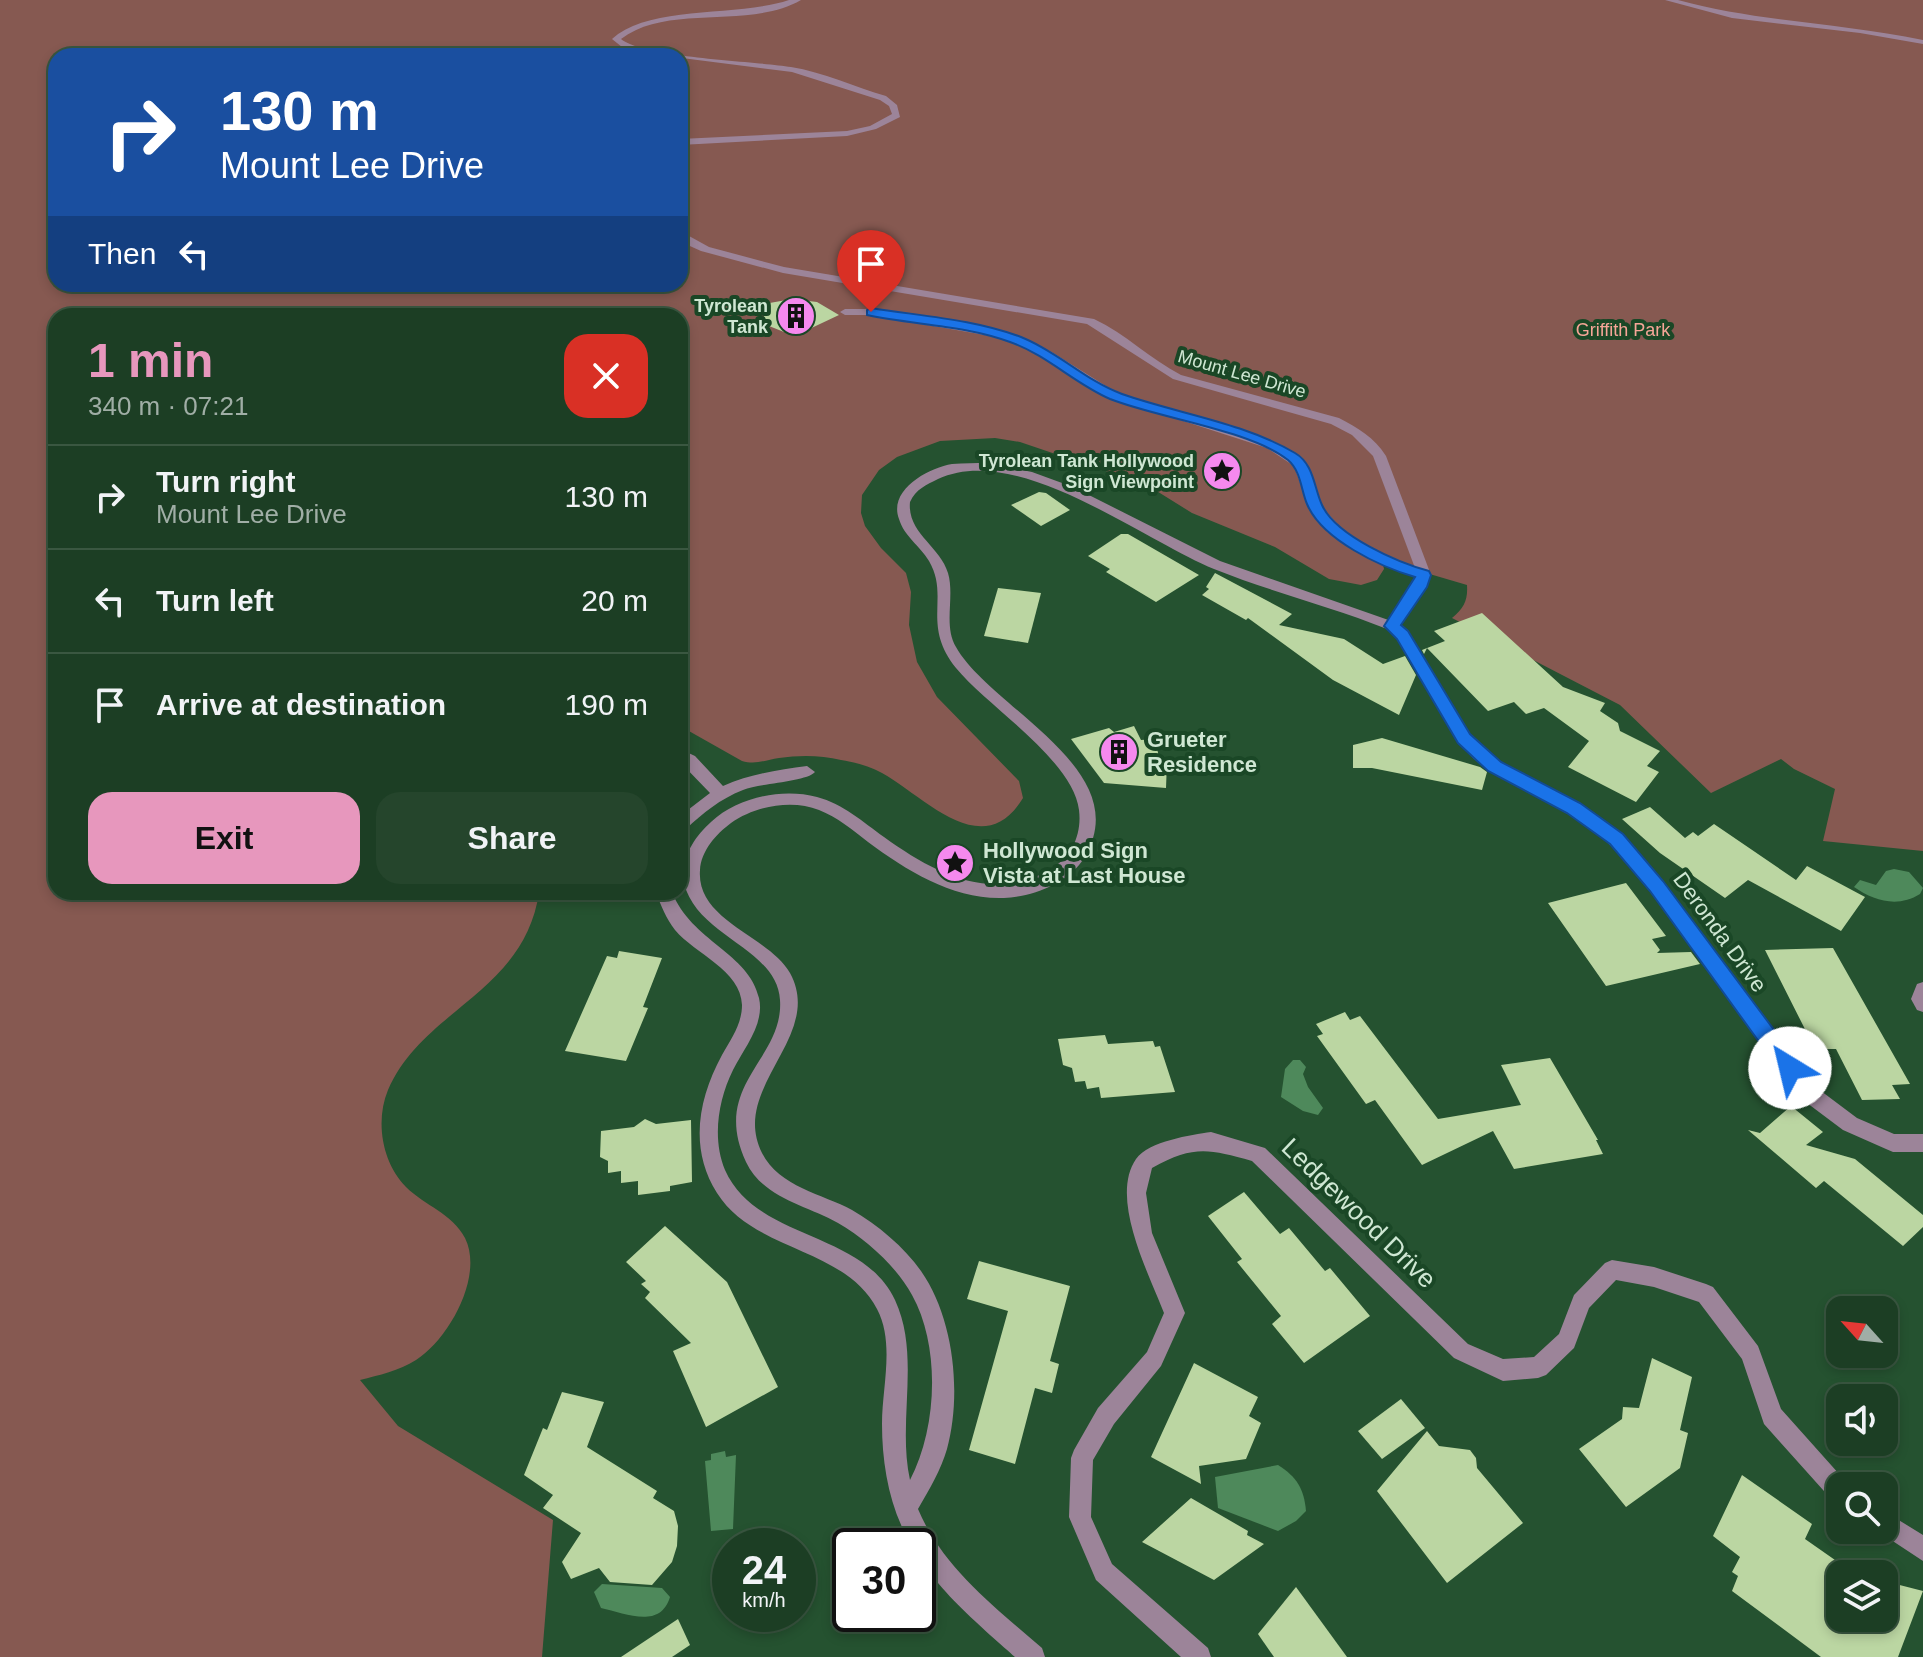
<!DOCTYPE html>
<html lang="en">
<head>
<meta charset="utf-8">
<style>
  body { margin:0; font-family:Arial,sans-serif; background:#25452c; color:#f1f3f6; height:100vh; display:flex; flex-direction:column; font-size:30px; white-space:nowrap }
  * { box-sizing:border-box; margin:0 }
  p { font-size:26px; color:#a0aea6 }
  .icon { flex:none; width:44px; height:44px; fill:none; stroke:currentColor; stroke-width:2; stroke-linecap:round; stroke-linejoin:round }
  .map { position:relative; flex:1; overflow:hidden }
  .side { position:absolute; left:48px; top:308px; width:640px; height:592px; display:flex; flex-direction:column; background:#1c3e24; border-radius:24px; box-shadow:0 4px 12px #0003,0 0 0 2px #3a5741 }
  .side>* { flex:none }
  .hud { position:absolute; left:48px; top:48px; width:640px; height:244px; border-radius:24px; box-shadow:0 4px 12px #0003,0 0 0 2px #3a5741; background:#1a4fa0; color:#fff; overflow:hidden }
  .needle { width:52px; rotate:297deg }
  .buttons { position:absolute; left:1826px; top:1296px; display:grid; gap:16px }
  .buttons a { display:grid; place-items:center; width:72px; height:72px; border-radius:16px; background:#1c3e24; box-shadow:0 4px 12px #0003,0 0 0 2px #3a5741; font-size:40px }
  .speed { position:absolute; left:712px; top:1528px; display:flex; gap:16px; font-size:40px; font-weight:700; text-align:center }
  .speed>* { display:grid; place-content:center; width:104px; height:104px; border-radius:50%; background:#1c3e24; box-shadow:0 4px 12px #0003,0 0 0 2px #3a5741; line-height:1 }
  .speed small { font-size:20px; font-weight:400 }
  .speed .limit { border:4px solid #111; border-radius:12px; background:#fff; color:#111 }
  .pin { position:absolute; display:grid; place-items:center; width:68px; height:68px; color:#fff; margin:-82px -34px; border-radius:50% 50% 50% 0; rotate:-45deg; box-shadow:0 0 8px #0007 }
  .pin .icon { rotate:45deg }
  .me { position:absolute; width:88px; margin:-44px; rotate:324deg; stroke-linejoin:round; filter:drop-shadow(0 0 6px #0008) }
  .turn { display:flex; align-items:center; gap:28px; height:168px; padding:0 40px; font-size:36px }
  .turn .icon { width:104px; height:104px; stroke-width:2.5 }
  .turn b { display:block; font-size:56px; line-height:68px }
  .then { display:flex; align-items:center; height:76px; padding:0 40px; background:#0003; gap:16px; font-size:30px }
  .round { display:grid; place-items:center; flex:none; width:84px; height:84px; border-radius:24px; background:#25452c }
  .head { display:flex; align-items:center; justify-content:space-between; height:136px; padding:0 40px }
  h1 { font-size:48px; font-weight:700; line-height:60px; color:#e797bd }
  .button { display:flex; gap:16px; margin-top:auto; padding:16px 40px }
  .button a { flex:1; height:92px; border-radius:24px; background:#e797bd; color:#111; font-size:32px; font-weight:700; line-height:92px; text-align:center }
  .button a+a { background:#25452c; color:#f1f3f6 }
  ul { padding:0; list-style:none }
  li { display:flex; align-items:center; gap:24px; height:104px; padding:0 40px; border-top:2px solid #3a5741 }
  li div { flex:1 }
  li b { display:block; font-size:30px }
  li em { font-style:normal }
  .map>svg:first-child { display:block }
  .green { fill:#865951; fill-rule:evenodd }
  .water { fill:#4e895b }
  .building { fill:#bbd6a2 }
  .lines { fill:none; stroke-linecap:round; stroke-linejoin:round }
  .lane { fill:#9c8499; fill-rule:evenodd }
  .street { fill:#9c8499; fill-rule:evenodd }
  .route { fill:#1a73e8; stroke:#114b97; stroke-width:2 }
  .labels { text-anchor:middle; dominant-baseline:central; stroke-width:8; stroke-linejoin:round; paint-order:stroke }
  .far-poi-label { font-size:18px; font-weight:bold; fill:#cfe7d3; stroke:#1a4726; text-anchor:end }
  .far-park-label { font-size:18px; fill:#f7a698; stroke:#1a4726 }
  .far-street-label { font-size:18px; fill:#cfe7d3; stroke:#1a4726 }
  .poi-label { font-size:22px; font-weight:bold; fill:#cfe7d3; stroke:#1a4726; text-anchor:start }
  .street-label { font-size:22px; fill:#cfe7d3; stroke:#1a4726 }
  .near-street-label { font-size:26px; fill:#cfe7d3; stroke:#1a4726 }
</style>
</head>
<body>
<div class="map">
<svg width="1923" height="1657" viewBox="0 0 1923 1657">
  <rect width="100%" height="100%" fill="#255230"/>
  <path class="green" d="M0 0H1923V851L1823 841 1835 789 1794 769 1781 759 1711 793 1620 705 1452 618C1464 608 1468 600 1467 585L1382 560 1384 569 1377 580 1361 585 1329 579 1275 547 1192 513 1147 485 1020 442 995 438 940 441 897 457 879 470 862 495 861 513 865 526 881 548 906 573 911 592 909 625 917 662 937 697 1019 781 1023 798C983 864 925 797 882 773 870 766 854 762 841 760 821 755 799 755 779 758 765 760 756 765 742 761L680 726V316H56V892H539C525 992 423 1009 388 1090 375 1121 382 1163 406 1187 425 1206 452 1213 465 1238 484 1276 449 1339 416 1360 399 1371 379 1375 360 1380L398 1426 553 1520 542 1657H0ZM56 56H680V284H56Z"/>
  <g class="water">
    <path d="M1894 869 1909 872 1923 888 1920 894C1898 908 1874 901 1854 887L1860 880 1876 885 1886 871Z"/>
    <path d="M1293 1060H1300L1306 1067 1303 1074 1308 1087 1323 1108 1318 1115 1303 1111 1281 1097 1285 1069Z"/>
    <path d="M725 1451 726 1457 736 1455 733 1529 711 1531 705 1461 711 1460V1454Z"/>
    <path d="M1278 1465C1297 1477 1304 1489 1306 1511L1296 1521 1278 1531 1218 1508 1215 1477Z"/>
    <path d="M602 1584 662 1588 670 1597C660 1630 625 1613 601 1608L594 1592Z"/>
  </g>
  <g class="building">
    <path d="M792 299 817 302 839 315 803 332H784L769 326 764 320V304Z"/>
    <path d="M1039 492 1046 493 1070 510 1041 526 1011 505Z"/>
    <path d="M1121 534H1128L1199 575 1156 602 1106 572 1110 569 1088 556Z"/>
    <path d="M1215 573 1292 614 1279 625 1344 639 1383 664 1405 656 1416 675 1399 715 1333 680 1248 618 1246 620 1202 595 1209 589 1206 587Z"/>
    <path d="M998 588 1041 593 1028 643 984 636Z"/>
    <path d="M1482 613 1563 687 1605 703 1600 711 1618 723 1620 731 1660 751 1647 766 1659 772 1636 802 1568 767 1589 741 1544 708 1526 714 1514 702 1488 711 1427 648 1424 654 1422 650 1445 641 1434 631Z"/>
    <path d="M1134 726 1141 740 1155 739 1160 762H1167L1166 788 1104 783 1071 739 1109 728 1114 732Z"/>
    <path d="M1382 738 1480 767 1487 772 1482 790 1372 768H1353V745Z"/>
    <path d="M1650 807 1685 838 1693 832 1698 836 1714 824 1796 880 1807 866 1865 897 1841 931 1748 880 1725 898 1660 853 1622 819Z"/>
    <path d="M1626 883 1666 936 1652 939 1660 950 1657 953 1691 952 1700 964 1606 986 1548 903Z"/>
    <path d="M1833 948 1910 1084 1892 1085 1900 1099 1862 1100 1836 1049H1815L1765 950Z"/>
    <path d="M619 951 662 958 643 1007 648 1008 626 1061 565 1051 607 956 617 958Z"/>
    <path d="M1345 1012 1350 1020 1360 1016 1438 1119 1521 1105 1501 1065 1550 1058 1598 1140H1596L1603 1154 1514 1169 1493 1131 1422 1165 1375 1100 1366 1104 1317 1036 1323 1034 1316 1024Z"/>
    <path d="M1105 1035 1108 1044 1153 1041 1155 1047 1160 1046 1175 1092 1101 1098 1099 1087 1087 1089 1085 1081 1075 1082 1072 1068 1063 1065 1058 1039Z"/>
    <path d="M1791 1106 1823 1132 1806 1145 1855 1159 1923 1215V1227L1903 1246 1824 1181 1816 1188 1748 1130 1760 1133Z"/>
    <path d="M645 1119 656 1124 691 1120 692 1182 670 1186V1191L638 1195V1181L621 1183V1171L608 1173V1161L600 1157 601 1131 634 1127Z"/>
    <path d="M1244 1192 1280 1234 1289 1228 1325 1271 1330 1268 1370 1316 1304 1363 1272 1324 1281 1316 1237 1262 1242 1259 1208 1216Z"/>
    <path d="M665 1226 727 1282 778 1387 706 1427 673 1351 691 1343 645 1298 650 1292 641 1284 646 1281 626 1262Z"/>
    <path d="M979 1261 1070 1286 1050 1361 1059 1364 1052 1393 1035 1388 1015 1464 969 1450 1008 1311 967 1299Z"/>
    <path d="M1652 1358 1692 1377 1680 1430 1688 1433 1680 1468 1626 1507 1579 1449 1622 1419 1623 1407 1639 1408Z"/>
    <path d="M1194 1363 1258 1397 1249 1416 1261 1423 1246 1459 1199 1466 1201 1484 1151 1457Z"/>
    <path d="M562 1392 604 1402 587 1447 657 1491 653 1498 674 1511 678 1526 677 1546 672 1562 652 1585 610 1582 599 1568 571 1579 562 1562 581 1533 543 1508 553 1495 524 1475 543 1428 547 1430Z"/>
    <path d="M1401 1399 1425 1428 1382 1459 1358 1431Z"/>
    <path d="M1427 1431 1439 1446 1470 1450 1476 1458 1477 1468 1523 1523 1447 1583 1377 1491Z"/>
    <path d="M1742 1475 1812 1524 1805 1539 1855 1574H1840V1618H1884V1581L1923 1591 1898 1657H1821L1732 1591 1738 1576 1732 1572 1740 1557 1713 1536Z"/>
    <path d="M1191 1498 1248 1531 1247 1535 1264 1544 1214 1580 1142 1542Z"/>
    <path d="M1296 1587 1347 1657H1274L1258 1634Z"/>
    <path d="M678 1619 690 1645 672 1657H621Z"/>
  </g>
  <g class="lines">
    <g class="lane">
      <path d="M789 0H801C750 30 668 3 621 39 644 58 755 61 791 67 823 72 855 87 886 96L897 105 900 117 876 129 847 136 680 145V139L847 131 870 126 892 114 889 106 880 100 792 72 627 51 612 39C648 5 740 17 789 0Z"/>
      <path d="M1665 0H1678C1758 22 1842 23 1923 40V44L1860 33 1732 18Z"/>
      <path d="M680 231 709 247 784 267 1094 319C1126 334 1150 359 1181 375L1339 418C1358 428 1374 437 1386 456L1431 575 1427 587 1397 629H1387L1385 626 1413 586 1416 577 1374 561 1330 533 1309 507 1294 466 1267 448 1109 397 1042 355 996 337 871 315H845L840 312 845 309H871L1003 332 1050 351 1117 393 1275 442 1304 462 1321 506 1340 527 1368 547 1415 568 1373 456 1352 435 1331 424 1173 379 1087 324 783 273 701 251 681 242Z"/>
    </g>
    <g class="street">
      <path d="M987 463 1032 472 1073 487 1220 561 1397 623 1408 632 1469 735 1483 750 1499 762 1603 819 1642 856 1817 1088 1857 1118 1894 1134H1923V1152H1893L1886 1149 1843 1130 1803 1100 1630 864 1591 827 1489 770 1473 758 1459 743 1398 638 1387 629C1330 606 1271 592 1214 569 1141 539 1017 442 938 479 926 485 916 489 910 502 907 533 940 546 948 573 955 597 943 625 956 647 991 709 1138 770 1084 858 1069 883 1032 897 1004 898 954 900 907 871 868 842 853 830 837 817 819 810 792 799 755 806 731 823 716 834 701 851 700 870 696 921 768 935 790 973 825 1037 729 1087 762 1153 779 1187 823 1194 852 1210 878 1225 904 1247 921 1271 954 1318 962 1394 947 1449 941 1470 929 1490 918 1509 942 1567 996 1608 1042 1648L1045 1657H1015C992 1636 918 1575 918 1546H912C890 1510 882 1466 882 1424 882 1387 895 1343 877 1309 845 1247 754 1252 717 1193 689 1149 698 1099 722 1055 731 1039 742 1024 742 1005 741 970 695 954 675 930 666 918 661 906 656 892H672C691 941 749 953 759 998 765 1024 744 1048 733 1070 718 1100 712 1139 725 1170 757 1241 862 1230 895 1300 921 1356 897 1421 910 1480 937 1429 941 1347 912 1295 896 1266 867 1240 838 1223 806 1205 763 1198 746 1162 710 1084 784 1060 780 1000 777 948 697 937 684 883 679 860 695 836 711 822 738 797 782 788 817 797 843 804 863 822 884 837 934 873 992 904 1051 869 1072 857 1082 834 1079 810 1073 760 988 707 956 668 921 624 950 597 929 561 920 546 904 536 899 519 888 490 928 468 952 464 964 463 976 463 987 463Z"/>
      <path d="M680 749 695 756 723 786C750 774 778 770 807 766L815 772C806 782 760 783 743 790 720 799 703 813 686 829L680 831V816L710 793 680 762Z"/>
      <path d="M1923 982V1012L1917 1010 1911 999 1917 984Z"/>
      <path d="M1211 1132 1265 1148 1468 1344 1503 1359 1534 1357 1559 1334 1574 1295 1605 1263 1612 1260 1654 1267 1706 1284 1713 1287 1758 1346 1781 1409 1848 1484 1849 1486H1840V1503L1832 1500 1764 1424 1742 1359 1699 1302 1654 1287 1616 1280 1589 1308 1574 1348 1546 1375 1538 1378 1503 1381 1454 1358 1252 1161C1208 1149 1194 1145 1152 1168L1146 1193 1152 1233 1185 1313 1161 1366 1114 1424 1093 1460 1091 1517 1112 1564 1208 1648 1211 1657H1181L1096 1580 1069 1517 1071 1458 1074 1450 1098 1408 1147 1352 1164 1313C1149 1274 1109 1198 1136 1159 1149 1141 1191 1135 1211 1132Z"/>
      <path d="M1884 1511 1923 1535V1561L1876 1530H1884Z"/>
    </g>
  </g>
  <path class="route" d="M871 308C920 316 974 319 1021 337 1057 351 1086 381 1122 394 1179 414 1242 422 1295 453 1314 464 1314 488 1322 505 1336 536 1399 563 1429 571L1431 575 1427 587 1401 625 1408 631 1470 734 1501 762 1580 803 1623 834 1663 881 1798 1062 1801 1068 1798 1075 1790 1077 1783 1075 1650 891 1610 844 1567 813 1488 771 1458 743 1397 639 1384 626 1415 577C1381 567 1322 540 1307 504 1301 490 1301 471 1288 460 1250 430 1158 418 1110 399 1075 384 1047 355 1010 342 964 325 914 325 867 315V310Z"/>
  <defs>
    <g id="building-disc" transform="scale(2)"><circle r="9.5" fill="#f589ee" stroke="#1a4726"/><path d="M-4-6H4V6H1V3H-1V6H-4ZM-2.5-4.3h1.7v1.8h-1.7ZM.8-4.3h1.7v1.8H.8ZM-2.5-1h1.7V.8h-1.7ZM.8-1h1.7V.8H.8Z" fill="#111"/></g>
    <g id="sight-disc" transform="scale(2)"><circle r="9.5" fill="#f589ee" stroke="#1a4726"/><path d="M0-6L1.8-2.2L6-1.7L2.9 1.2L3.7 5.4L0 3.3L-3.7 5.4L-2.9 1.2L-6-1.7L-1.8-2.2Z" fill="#111"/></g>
  </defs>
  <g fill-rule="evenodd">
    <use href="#building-disc" x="796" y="316"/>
    <use href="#sight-disc" x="1222" y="471"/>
    <use href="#building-disc" x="1119" y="752"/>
    <use href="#sight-disc" x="955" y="863"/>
  </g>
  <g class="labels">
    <g class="far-poi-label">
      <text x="768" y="306">Tyrolean<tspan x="768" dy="21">Tank</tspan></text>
      <text x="1194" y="461">Tyrolean Tank Hollywood<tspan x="1194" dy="21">Sign Viewpoint</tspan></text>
    </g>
    <g class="far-park-label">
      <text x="1623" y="330">Griffith Park</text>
    </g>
    <g class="far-street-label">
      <text transform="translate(1242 374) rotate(16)">Mount Lee Drive</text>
    </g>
    <g class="poi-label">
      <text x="1147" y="739">Grueter<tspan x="1147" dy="25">Residence</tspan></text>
      <text x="983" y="850">Hollywood Sign<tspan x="983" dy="25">Vista at Last House</tspan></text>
    </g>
    <g class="street-label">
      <text transform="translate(1720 932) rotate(54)">Deronda Drive</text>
    </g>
    <g class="near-street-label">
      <text transform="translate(1359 1213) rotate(44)">Ledgewood Drive</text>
    </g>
  </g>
</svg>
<div class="buttons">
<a><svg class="needle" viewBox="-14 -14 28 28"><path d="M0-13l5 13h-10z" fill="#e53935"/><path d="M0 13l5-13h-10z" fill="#a0aea6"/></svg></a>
<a><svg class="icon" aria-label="sound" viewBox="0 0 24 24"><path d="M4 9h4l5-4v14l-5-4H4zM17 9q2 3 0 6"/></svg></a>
<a><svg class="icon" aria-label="search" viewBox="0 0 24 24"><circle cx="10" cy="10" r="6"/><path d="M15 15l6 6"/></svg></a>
<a><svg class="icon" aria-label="layers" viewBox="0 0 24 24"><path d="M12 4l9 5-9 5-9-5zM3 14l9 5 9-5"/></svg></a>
</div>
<div class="speed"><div>24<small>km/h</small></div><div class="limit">30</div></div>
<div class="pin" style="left:871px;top:312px;background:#d93025"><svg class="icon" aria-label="arrive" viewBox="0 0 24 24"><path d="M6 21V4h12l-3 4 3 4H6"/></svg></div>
<svg class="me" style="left:1790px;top:1068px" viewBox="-20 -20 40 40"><circle r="19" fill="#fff"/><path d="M0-13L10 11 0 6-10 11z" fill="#1a73e8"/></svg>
<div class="hud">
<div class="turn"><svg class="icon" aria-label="right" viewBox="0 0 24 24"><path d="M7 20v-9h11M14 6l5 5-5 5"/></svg><div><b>130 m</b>Mount Lee Drive</div></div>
<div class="then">Then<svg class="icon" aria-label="left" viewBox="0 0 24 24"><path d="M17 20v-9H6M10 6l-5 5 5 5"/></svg></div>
</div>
<section class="side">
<div class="head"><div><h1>1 min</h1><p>340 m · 07:21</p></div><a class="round" style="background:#d93025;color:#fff"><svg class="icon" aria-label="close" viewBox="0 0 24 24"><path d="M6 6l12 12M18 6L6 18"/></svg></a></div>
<ul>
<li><svg class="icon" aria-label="right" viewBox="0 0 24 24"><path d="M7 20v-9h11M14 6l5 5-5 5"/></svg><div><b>Turn right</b><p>Mount Lee Drive</p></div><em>130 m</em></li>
<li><svg class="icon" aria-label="left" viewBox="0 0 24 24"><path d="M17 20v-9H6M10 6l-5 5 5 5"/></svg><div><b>Turn left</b></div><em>20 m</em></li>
<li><svg class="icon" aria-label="arrive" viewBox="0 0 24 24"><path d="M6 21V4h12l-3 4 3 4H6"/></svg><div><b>Arrive at destination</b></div><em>190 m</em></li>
</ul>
<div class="button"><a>Exit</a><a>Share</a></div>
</section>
</div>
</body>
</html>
